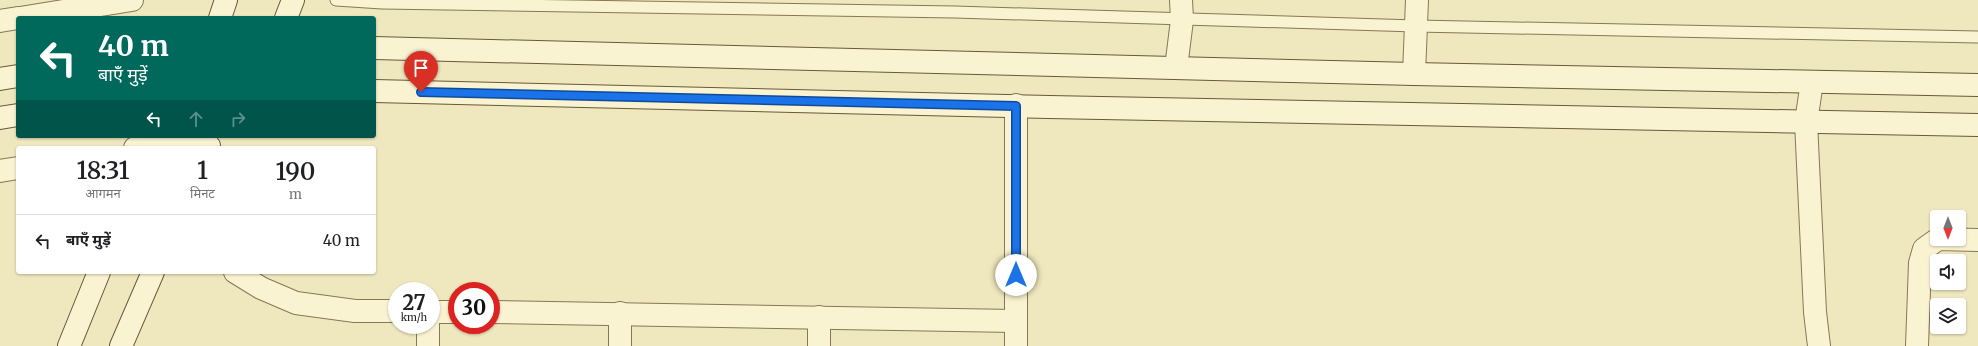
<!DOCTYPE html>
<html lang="hi">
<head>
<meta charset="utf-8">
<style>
  body { margin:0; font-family:Merriweather,"Noto Sans Devanagari",serif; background:#f2f2f2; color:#202124; height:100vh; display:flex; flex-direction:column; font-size:15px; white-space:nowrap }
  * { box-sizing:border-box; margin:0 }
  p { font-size:13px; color:#757577 }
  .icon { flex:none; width:22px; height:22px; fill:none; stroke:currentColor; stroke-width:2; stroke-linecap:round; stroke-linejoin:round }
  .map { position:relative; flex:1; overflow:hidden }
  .sheet { position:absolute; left:16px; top:146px; width:360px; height:128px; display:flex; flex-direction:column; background:#fff; border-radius:4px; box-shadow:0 1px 3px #0004 }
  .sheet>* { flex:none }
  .top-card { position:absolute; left:16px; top:16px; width:360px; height:122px; border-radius:4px; box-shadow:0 1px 3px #0004; background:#00695c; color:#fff; overflow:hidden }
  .needle { width:26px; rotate:180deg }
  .controls { position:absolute; left:1930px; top:210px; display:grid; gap:8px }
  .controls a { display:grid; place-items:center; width:36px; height:36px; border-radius:4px; background:#fff; box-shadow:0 1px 3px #0004; font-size:20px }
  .speed { position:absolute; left:388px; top:282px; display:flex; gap:8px; font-size:20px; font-weight:700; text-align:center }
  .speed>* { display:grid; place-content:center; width:52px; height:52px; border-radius:50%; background:#fff; box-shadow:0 1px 3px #0004; line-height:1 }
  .speed small { font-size:10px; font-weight:400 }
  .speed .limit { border:6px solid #d22; background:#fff; color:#111 }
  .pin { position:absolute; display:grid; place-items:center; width:34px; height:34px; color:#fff; margin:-41px -17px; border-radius:50% 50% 50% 0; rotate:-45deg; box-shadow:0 0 4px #0007 }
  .pin .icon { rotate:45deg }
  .me { position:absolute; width:44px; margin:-22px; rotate:0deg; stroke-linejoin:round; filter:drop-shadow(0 0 3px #0008) }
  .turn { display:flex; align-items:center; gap:14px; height:84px; padding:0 16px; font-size:18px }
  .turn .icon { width:52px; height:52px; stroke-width:2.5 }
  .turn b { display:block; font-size:28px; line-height:34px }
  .lanes { display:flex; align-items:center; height:38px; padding:0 16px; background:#0003; justify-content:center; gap:20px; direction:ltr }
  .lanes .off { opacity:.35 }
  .eta { display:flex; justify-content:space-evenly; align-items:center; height:68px; text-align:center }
  .eta b { font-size:24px; font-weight:600; line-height:28px }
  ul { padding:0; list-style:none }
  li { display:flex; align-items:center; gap:12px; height:52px; padding:0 16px; border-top:1px solid #e0e0e0 }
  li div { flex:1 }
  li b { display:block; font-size:15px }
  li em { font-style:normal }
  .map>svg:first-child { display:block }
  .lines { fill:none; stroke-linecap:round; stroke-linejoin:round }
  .lane-casing { stroke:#877756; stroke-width:13 }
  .street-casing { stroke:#877756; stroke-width:24 }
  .secondary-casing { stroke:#695839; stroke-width:24 }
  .lane { stroke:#faf3d1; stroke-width:11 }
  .street { stroke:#faf3d1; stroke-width:22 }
  .secondary { stroke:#faf3d1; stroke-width:22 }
  .route-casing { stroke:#114b97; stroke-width:10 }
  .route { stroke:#1a73e8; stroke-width:7 }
</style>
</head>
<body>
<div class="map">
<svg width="1978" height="346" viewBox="0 0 1978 346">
  <rect width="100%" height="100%" fill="#efe7bd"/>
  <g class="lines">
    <g class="lane-casing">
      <path id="lane" d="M336 0 382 3 955 12 1416 26 1978 37"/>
    </g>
    <g class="street-casing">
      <g id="street">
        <path d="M20 18 132 0"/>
        <path d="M0 21 18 18"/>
        <path d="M1176 68 1182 20 1181 0"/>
        <path d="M1414 74 1417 0"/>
        <path d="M1812 82 1806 122 1815 312 1819 346"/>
        <path d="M135 148 152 145"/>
        <path d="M0 171 18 168"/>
        <path d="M235 272 261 288 296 303 355 311H397"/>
        <path d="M431 312H457"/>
        <path d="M491 312 1015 321"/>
        <path d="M620 313V346"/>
        <path d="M819 317V346"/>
        <path d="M428 325V346"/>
        <path d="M1016 346V105"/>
        <path d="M1917 346 1920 263 1924 249 1938 239 1978 240"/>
      </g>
    </g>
    <g class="secondary-casing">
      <g id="secondary">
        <path d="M220 18 226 0"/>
        <path d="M286 18 293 0"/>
        <path d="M374 48 1414 74 1978 85"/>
        <path d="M0 79 18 76"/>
        <path d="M374 91 1049 107 1978 125"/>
        <path d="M0 118 18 115"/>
        <path d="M152 145 209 146"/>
        <path d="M69 346 99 272"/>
        <path d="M121 346 153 272"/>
      </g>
    </g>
    <use href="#lane" class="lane"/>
    <use href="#street" class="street"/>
    <use href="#secondary" class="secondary"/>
  </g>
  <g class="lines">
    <g class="route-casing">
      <path id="route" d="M421 92 1016 106V275"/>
    </g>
    <use href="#route" class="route"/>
  </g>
</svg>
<div class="controls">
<a><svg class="needle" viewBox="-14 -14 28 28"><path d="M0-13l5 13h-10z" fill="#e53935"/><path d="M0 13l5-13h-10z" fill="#757577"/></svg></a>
<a><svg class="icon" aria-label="sound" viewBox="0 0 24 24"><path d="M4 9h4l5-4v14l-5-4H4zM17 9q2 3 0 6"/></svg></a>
<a><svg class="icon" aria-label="layers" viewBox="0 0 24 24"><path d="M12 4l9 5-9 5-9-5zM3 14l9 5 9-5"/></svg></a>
</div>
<div class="speed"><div>27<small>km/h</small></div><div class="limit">30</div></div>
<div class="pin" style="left:421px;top:92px;background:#d93025"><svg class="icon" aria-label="arrive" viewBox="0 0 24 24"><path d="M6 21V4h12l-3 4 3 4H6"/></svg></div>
<svg class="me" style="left:1016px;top:275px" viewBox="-20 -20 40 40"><circle r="19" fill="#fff"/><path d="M0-13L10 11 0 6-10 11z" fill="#1a73e8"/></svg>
<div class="top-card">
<div class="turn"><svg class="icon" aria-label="left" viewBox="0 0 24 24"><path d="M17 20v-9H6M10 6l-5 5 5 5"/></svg><div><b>40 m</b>बाएँ मुड़ें</div></div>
<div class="lanes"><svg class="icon" aria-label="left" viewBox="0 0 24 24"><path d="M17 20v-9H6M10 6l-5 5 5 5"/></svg><svg class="icon off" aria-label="ahead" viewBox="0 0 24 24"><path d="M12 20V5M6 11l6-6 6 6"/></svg><svg class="icon off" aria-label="right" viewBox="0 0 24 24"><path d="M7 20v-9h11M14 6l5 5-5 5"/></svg></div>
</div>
<section class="sheet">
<div class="eta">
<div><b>18:31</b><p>आगमन</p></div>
<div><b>1</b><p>मिनट</p></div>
<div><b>190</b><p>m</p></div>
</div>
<ul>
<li><svg class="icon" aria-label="left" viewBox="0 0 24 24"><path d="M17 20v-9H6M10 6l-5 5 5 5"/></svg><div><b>बाएँ मुड़ें</b></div><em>40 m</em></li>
</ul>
</section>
</div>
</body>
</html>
